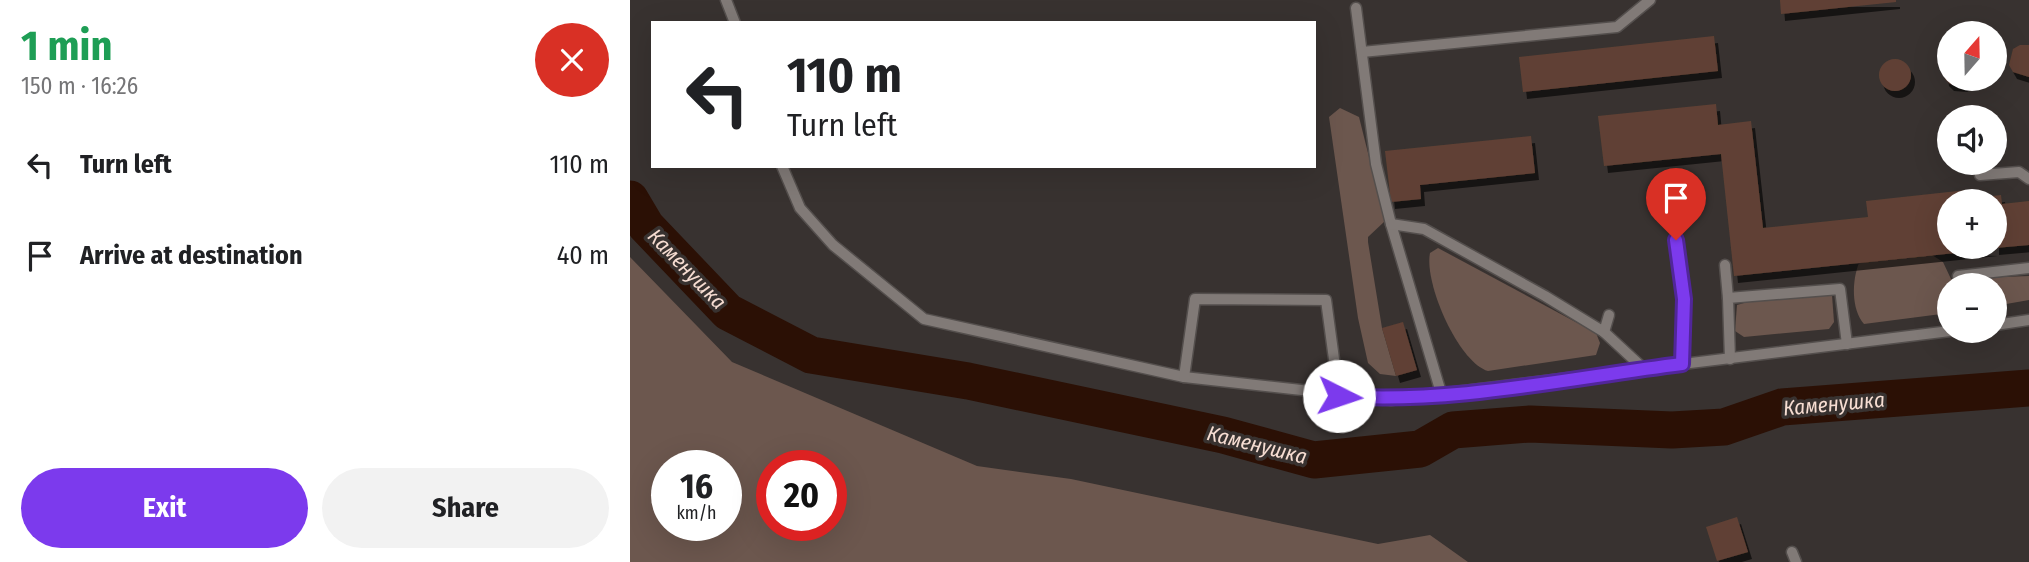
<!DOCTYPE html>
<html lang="en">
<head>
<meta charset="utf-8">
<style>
  body { margin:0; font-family:"Fira Sans Condensed",sans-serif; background:#f2f2f2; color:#202124; height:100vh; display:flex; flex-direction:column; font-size:26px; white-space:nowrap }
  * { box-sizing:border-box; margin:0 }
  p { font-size:23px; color:#757577 }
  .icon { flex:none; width:38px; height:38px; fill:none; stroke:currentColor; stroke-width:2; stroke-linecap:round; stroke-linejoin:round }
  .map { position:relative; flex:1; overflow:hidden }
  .sheet { display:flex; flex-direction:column; background:#fff; width:630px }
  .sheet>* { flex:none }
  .hud { position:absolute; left:21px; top:21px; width:665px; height:147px; border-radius:0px; box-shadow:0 7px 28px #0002; background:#fff; color:#202124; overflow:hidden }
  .needle { width:46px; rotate:20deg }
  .buttons { position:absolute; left:1307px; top:21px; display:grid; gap:14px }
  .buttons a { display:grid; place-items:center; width:70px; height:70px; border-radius:50%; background:#fff; box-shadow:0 7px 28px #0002; font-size:35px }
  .speed { position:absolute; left:21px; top:450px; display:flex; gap:14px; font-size:35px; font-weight:700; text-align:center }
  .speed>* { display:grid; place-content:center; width:91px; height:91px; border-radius:50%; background:#fff; box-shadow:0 7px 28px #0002; line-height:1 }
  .speed small { font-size:18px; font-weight:400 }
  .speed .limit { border:10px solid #d22; background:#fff; color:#111 }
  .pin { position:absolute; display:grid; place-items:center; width:60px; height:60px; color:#fff; margin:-72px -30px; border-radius:50% 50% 50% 0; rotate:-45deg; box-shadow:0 0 7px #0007 }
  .pin .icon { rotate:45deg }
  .me { position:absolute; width:77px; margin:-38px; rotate:94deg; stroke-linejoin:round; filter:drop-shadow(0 0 5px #0008) }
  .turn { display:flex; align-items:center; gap:24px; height:147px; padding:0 21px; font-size:32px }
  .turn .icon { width:91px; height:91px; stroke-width:2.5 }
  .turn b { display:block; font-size:49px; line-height:60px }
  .round { display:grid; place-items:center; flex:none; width:74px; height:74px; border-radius:37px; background:#f2f2f2 }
  .summary { display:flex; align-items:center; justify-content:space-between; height:119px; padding:0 21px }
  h1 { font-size:42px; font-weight:700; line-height:52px; color:#1e9e55 }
  .action { display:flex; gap:14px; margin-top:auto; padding:14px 21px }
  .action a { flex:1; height:80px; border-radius:42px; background:#7c3aed; color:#fff; font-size:28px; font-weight:700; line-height:80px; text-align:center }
  .action a+a { background:#f2f2f2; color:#202124 }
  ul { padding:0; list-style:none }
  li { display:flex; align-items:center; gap:21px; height:91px; padding:0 21px }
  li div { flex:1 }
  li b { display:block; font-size:26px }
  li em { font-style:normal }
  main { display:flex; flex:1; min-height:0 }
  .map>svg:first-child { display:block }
  .green { fill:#6c574e; fill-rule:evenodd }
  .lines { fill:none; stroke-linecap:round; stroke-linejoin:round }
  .river { stroke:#2b1005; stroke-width:37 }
  .building { fill:#604134; filter:url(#shadow) }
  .lane-casing { stroke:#544f4d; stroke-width:13 }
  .lane { stroke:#817a77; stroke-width:10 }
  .route-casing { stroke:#51269a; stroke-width:18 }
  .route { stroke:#7c3aed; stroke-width:12 }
  .labels { text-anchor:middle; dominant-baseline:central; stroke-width:7; stroke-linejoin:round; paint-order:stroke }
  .water-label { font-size:21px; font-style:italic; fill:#f6ddd2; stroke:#383230 }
</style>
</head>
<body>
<main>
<section class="sheet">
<div class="summary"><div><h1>1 min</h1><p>150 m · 16:26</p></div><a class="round" style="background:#d93025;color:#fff"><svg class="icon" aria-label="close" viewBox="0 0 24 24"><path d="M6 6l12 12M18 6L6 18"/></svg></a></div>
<ul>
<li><svg class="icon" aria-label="left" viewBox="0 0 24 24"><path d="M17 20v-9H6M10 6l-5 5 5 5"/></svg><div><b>Turn left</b></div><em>110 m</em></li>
<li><svg class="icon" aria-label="arrive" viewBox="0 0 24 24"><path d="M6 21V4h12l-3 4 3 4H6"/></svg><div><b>Arrive at destination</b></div><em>40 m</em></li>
</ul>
<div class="action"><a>Exit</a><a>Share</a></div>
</section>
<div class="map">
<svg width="1399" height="562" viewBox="0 0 1399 562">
  <defs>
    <filter id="shadow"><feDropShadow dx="4" dy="7" stdDeviation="0" flood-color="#0009"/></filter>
  </defs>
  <rect width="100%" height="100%" fill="#383230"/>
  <g class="green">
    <path d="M710 108 729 117 755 221 738 237V242L752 328 766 376 750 374 738 363 728 318 699 117Z"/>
    <path d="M808 248 966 333 970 343 966 355 858 371C828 362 794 283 800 253Z"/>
    <path d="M1302 255 1313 262 1321 279 1399 276V300L1365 306V285H1320L1319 313 1234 324C1221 309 1222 280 1229 263Z"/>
    <path d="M0 257 102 362 347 466 441 479 748 544 800 535 838 562H0ZM37 466H96V525H37ZM142 466H201V525H142Z"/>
    <path d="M1202 295 1204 322 1199 329 1114 337 1105 331 1107 305 1121 301Z"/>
  </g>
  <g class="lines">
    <path class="river" d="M0 199 16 226 98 312 181 355 338 381 593 435 684 460 790 449 823 430 900 424 1042 430 1094 427 1152 407 1399 388"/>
  </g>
  <g class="building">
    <path d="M1150 0H1266V2L1151 14Z"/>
    <path d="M1084 36 1088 71 893 92 889 57Z"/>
    <path d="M1390 45H1399V77L1383 72 1379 65 1383 49Z"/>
    <path d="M1320 55V79H1344L1333 85 1320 84 1315 79 1313 65Z"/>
    <circle cx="1265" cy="75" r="16"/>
    <path d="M1086 104 1088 125 1121 121 1133 228 1238 217 1236 201 1337 190 1338 199 1371 195 1372 204 1399 201V245L1365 248V201H1320V247L1364 249 1104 276 1091 154 974 166 968 116Z"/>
    <path d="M901 136 905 173 790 185 791 199 761 202 755 151Z"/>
    <path d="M773 322 787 370 766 376 752 328Z"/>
    <path d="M1107 517 1118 552 1087 561 1076 527Z"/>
  </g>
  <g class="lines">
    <g class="lane-casing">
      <g id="lane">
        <path d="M96 0 105 23"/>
        <path d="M726 8 746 164 761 224 812 396"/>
        <path d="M732 52 987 27 1020 0"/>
        <path d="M152 166 170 208 203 245 294 319 554 377 761 400 1320 331"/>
        <path d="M1350 175 1389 172 1399 179"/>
        <path d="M761 224 794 229 915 296 974 332 1014 369"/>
        <path d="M1046 240 1054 299 1052 364"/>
        <path d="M1095 265 1098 298"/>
        <path d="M1328 276 1399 268"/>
        <path d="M1365 325 1399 320"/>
        <path d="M974 332 979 315"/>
        <path d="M1100 359 1098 298 1210 289 1217 344"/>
        <path d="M554 377 565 299 696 300 709 396"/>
        <path d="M1162 552 1166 562"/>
      </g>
    </g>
    <use href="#lane" class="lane"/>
  </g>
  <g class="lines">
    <g class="route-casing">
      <path id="route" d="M709 396C823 404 939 378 1052 364L1054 299 1046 240"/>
    </g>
    <use href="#route" class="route"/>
  </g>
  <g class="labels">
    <g class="water-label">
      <text transform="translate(57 269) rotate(46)">Каменушка</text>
      <text transform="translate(1204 404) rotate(-5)">Каменушка</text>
      <text transform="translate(627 445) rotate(14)">Каменушка</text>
    </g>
  </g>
</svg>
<div class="buttons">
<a><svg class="needle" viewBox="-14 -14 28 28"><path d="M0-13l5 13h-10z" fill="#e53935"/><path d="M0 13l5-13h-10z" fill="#757577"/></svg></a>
<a><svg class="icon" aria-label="sound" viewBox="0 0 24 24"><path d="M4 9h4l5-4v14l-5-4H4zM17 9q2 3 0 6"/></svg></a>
<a>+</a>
<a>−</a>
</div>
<div class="speed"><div>16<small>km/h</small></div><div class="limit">20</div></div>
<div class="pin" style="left:1046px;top:240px;background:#d93025"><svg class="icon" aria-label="arrive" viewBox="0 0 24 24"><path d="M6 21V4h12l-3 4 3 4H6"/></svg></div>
<svg class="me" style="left:709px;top:396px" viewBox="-20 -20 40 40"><circle r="19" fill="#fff"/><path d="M0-13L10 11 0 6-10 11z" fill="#7c3aed"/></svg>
<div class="hud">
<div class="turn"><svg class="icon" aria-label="left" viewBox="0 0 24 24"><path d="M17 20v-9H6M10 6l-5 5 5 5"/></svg><div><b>110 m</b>Turn left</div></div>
</div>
</div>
</main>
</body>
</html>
